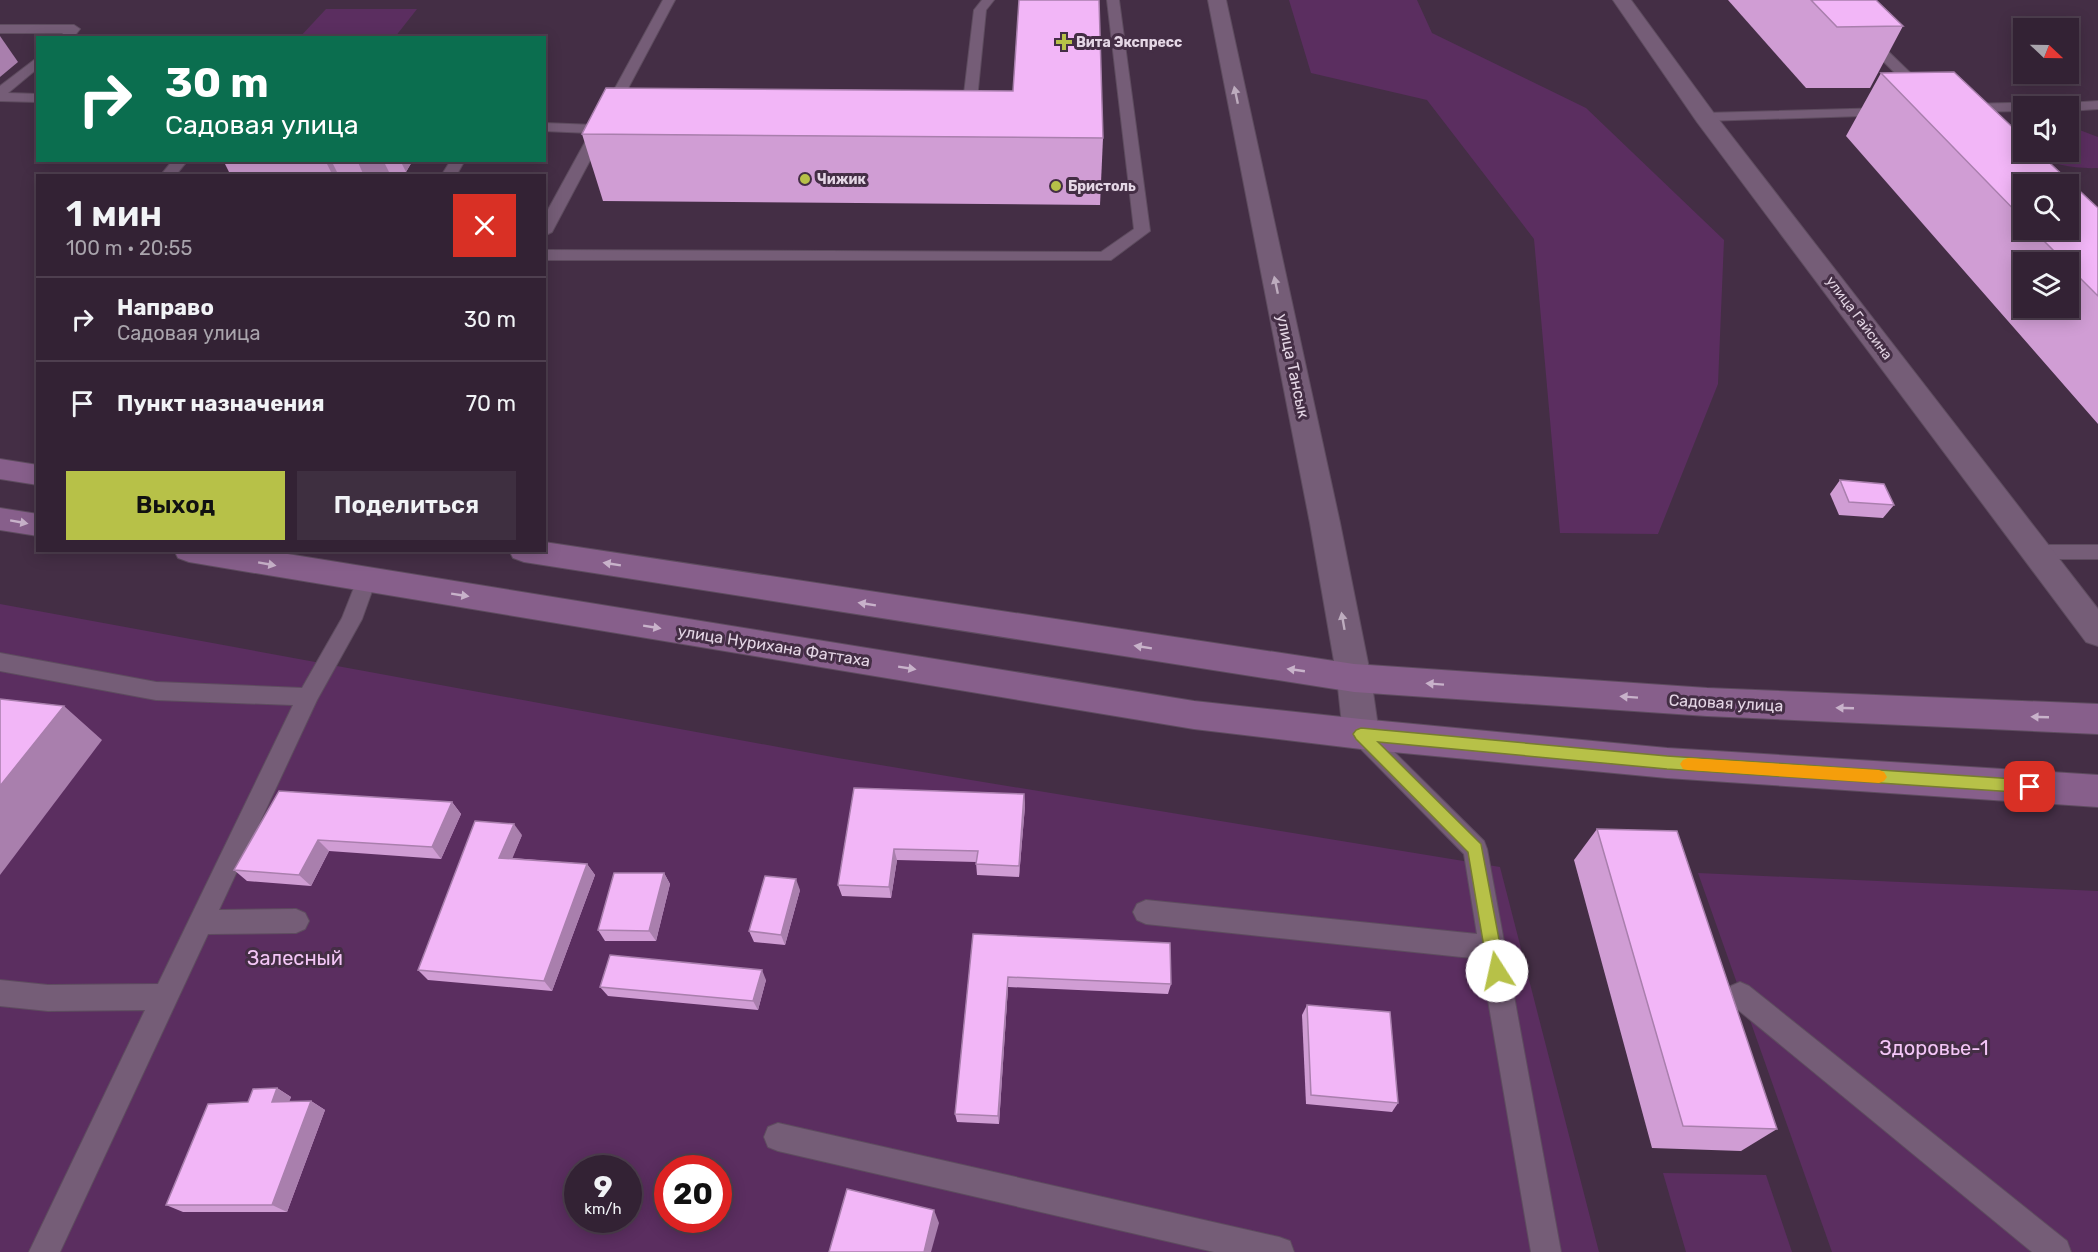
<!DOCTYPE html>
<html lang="ru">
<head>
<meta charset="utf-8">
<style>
  body { margin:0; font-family:Rubik,sans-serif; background:#3e2f40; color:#f1f3f6; height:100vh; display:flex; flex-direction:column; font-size:22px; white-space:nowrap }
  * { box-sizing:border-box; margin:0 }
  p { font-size:20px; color:#a9a4ac }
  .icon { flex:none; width:33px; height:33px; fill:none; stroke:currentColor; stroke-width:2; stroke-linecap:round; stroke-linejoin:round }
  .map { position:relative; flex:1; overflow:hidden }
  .details { position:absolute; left:36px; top:174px; width:510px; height:378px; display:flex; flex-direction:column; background:#332234; border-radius:0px; box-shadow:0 3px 15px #0003,0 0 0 2px #4e3f4f }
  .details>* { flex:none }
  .top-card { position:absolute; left:36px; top:36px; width:510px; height:126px; border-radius:0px; box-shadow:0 3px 15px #0003,0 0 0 2px #4e3f4f; background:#0b6e4f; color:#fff; overflow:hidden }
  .needle { width:39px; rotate:112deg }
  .tools { position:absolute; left:2013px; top:18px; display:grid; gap:12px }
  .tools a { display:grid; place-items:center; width:66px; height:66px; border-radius:0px; background:#332234; box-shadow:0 3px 15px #0003,0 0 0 2px #4e3f4f; font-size:30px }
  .speed { position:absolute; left:564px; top:1155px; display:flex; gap:12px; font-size:30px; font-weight:700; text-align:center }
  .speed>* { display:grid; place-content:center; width:78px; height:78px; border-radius:50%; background:#332234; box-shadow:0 3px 15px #0003,0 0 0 2px #4e3f4f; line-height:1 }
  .speed small { font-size:15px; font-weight:400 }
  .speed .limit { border:9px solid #d22; background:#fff; color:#111 }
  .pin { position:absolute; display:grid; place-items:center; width:51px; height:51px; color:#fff; margin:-26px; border-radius:12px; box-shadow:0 3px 9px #0006 }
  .me { position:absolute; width:66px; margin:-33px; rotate:350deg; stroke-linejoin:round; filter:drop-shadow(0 0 4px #0008) }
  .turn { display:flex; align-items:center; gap:21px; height:126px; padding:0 30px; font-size:27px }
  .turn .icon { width:78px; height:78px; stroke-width:2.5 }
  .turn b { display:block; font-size:42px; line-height:51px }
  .round { display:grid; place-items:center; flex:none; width:63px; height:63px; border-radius:0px; background:#3e2f40 }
  .overview { display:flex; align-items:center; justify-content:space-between; height:102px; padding:0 30px }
  h1 { font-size:36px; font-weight:600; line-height:45px }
  .action { display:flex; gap:12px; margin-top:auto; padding:12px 30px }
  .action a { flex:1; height:69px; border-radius:0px; background:#b7c148; color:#111; font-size:24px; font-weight:600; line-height:69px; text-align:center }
  .action a+a { background:#3e2f40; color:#f1f3f6 }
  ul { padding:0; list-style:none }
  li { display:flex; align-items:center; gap:18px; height:84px; padding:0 30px; border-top:2px solid #4e3f4f }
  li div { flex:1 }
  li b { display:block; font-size:22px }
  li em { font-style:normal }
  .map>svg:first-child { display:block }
  .green { fill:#5b2e60; fill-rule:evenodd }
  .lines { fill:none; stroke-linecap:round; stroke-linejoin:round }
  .lane-casing { stroke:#5e4c5f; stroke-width:2 }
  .street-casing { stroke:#5e4c5f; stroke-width:2 }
  .secondary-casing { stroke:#5e4c5f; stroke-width:2 }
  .lane { fill:#755d77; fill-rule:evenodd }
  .street { fill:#755d77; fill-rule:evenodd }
  .secondary { fill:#875f8b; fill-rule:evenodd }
  .wall { fill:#d09dd4; fill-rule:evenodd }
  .shaded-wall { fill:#a97fad }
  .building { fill:#f2b6f7; stroke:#a97fad; stroke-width:1.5 }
  .oneway { fill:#bdacbe }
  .oneway2 { fill:#c8b2ca }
  .route { fill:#b7c148; stroke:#777d2f; stroke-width:1.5 }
  .slow { fill:#f59e0b }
  .poi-dot { fill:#b7c148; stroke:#442e45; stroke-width:2 }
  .labels { text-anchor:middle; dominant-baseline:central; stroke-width:6; stroke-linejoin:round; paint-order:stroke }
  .far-poi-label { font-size:14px; font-weight:bold; fill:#e4d6e5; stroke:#442e45; text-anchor:start }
  .far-street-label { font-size:14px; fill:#e4d6e5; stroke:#442e45 }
  .street-label { font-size:16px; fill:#e4d6e5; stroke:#442e45 }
  .near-park-label { font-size:20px; fill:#f4c6f7; stroke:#442e45 }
</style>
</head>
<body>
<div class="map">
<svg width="2098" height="1252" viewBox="0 0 2098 1252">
  <rect width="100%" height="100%" fill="#442e45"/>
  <g class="green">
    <path d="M1289 0H1417L1432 33 1586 108 1724 240 1718 384 1658 534 1560 533 1534 239 1427 100 1311 73Z"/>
    <path d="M326 9H417L395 37H300Z"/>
    <path d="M2069 126 2098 137V168C2075 169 2049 165 2029 152H2068Z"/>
    <path d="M0 604 838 758 1500 867 1599 1252H0ZM578 1168H628V1220H578ZM668 1168H718V1220H668Z"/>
    <path d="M1698 873 2098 891V1252H1832Z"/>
    <path d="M1663 1173 1766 1175 1792 1252H1686Z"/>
  </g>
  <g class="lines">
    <g class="lane-casing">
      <g id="lane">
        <path d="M663 0H675L608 126 617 127 619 130 617 133 604 134 552 232 544 236V217L590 133 544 131V123L595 125Z"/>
        <path d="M982 0H994L986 10 975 119 968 123 961 119 974 10Z"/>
        <path d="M1107 0H1119L1150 231 1111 260H544V250L1101 252 1134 229Z"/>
        <path d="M1822 0H1835L1927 89 1929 92 1927 95H1917Z"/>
        <path d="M0 25H74L80 29 73 38H59L63 33H0Z"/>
        <path d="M38 57V68L8 93 38 94V102L0 101V86Z"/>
        <path d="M2098 101V109L2068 111V106H2062L2068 103Z"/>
        <path d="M2052 102 2059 106H2024V111L1964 112 1957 108 1964 104Z"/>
        <path d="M1887 108 1894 112 1892 115 1705 121 1698 117 1705 113Z"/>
        <path d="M173 160H188L175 176H160Z"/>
        <path d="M451 160H465L456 176H441Z"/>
        <path d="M2039 545H2098V559H2039L2032 557 2029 552 2032 547Z"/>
        <path d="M366 572 373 575 376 580 362 619 317 700 219 910 296 909 305 913 309 921 305 929 296 933 208 934 60 1252H29L145 1010 48 1011 0 1006V980L48 985 158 984 293 705 156 700 0 671V653L156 682 302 688 342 618 359 575Z"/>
        <path d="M1361 725 1369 727 1484 841 1487 849 1561 1252H1531L1481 959 1146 924 1137 920 1133 912 1137 904 1146 900 1477 934 1464 854 1353 741 1350 734 1353 727Z"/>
        <path d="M1740 982 1749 986 2067 1241 2071 1252H2032L1731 1004 1727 995 1731 986Z"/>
        <path d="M778 1123 1279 1237 1290 1241 1294 1252H1214L778 1151 768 1147 764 1137 768 1127Z"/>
      </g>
    </g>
    <g class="street-casing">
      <g id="street">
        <path d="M1208 0H1226L1340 523 1371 678 1379 734 1374 744 1361 749 1348 744 1343 734 1337 678 1310 523Z"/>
        <path d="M1613 0H1631L1713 112 2098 609V646L2086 642 1697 122Z"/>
      </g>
    </g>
    <g class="secondary-casing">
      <g id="secondary">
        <path d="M0 459 38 465V485L0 479Z"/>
        <path d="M0 508 38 514V536L0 530Z"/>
        <path d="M544 542 1354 664 1707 688 2098 704V734L1707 716 1354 692 524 562 513 558 509 550H544Z"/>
        <path d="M174 550H263L1194 701 1361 719 1667 748 2098 775V807L1667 778 1361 749 1194 729 189 562 178 558Z"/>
      </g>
    </g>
    <use href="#lane" class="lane"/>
    <use href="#street" class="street"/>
    <use href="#secondary" class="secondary"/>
  </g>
  <g class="wall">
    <path d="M1728 0H1876L1903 26 1870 88H1806Z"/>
    <path d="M1881 73 2098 208V424L1846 136ZM2024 184 2068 230H2024ZM2024 262H2068V308H2024Z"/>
    <path d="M582 134 1103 138 1100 205 603 201Z"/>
    <path d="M223 160H413L406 172H389L386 176H231Z"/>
    <path d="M1840 480 1894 505 1883 518 1839 515 1830 494Z"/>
    <path d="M854 788 1024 794 1025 806 1019 877 977 875 976 862 897 860 891 898 842 896 838 885Z"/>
    <path d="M279 791 452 802 461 814 441 859 329 851 311 886 247 881 234 870Z"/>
    <path d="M1597 829 1777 1129 1741 1151 1652 1148 1574 860Z"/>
    <path d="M522 835 512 858 587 864 595 875 552 991 428 980 418 970Z"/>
    <path d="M664 873 670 884 656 941H605L598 930Z"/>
    <path d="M800 890 785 945 754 942 749 931Z"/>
    <path d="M973 934 1171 984 1168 994 1008 987 999 1124 957 1122 955 1114Z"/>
    <path d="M766 980 758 1010 608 996 600 987Z"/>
    <path d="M1307 1005 1398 1103 1392 1112 1306 1104 1302 1015Z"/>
    <path d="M277 1088 291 1097 289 1101H311L325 1110 287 1212H183L166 1205 248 1102Z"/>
  </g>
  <g class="shaded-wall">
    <path d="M0 36 18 62 0 77Z"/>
    <path d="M325 160H331L339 176H333Z"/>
    <path d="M357 160H383L389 172 386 176H364Z"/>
    <path d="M400 160H413L406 172Z"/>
    <path d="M64 706 102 740 0 875V786Z"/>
    <path d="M1024 794 1025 806 1019 877V866Z"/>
    <path d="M452 802 461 814 441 859 432 847Z"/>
    <path d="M514 824 522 835 508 869 499 858Z"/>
    <path d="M318 840 329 851 311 886 299 875Z"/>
    <path d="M894 849 897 860 891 898 889 887Z"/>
    <path d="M587 864 595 875 552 991 544 981Z"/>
    <path d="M664 873 670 884 656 941 649 931Z"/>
    <path d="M796 879 800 890 785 945 781 935Z"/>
    <path d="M762 970 766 980 758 1010 753 1001Z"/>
    <path d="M1008 977V987L999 1124 998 1116Z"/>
    <path d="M277 1088 291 1097 286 1110 272 1102Z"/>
    <path d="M311 1101 325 1110 287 1212 272 1205Z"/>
    <path d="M934 1210 939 1223 931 1252H924Z"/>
  </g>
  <g class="building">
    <path d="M1019 0H1099L1103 138 582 134 606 88 1013 91Z"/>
    <path d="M1811 0H1876L1903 26 1837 27Z"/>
    <path d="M1954 72 2024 138V152H2038L2098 208V296L2068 266V262H2065L2033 230H2068V184H2024V220L1881 73Z"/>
    <path d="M1840 480 1884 484 1894 505 1849 502Z"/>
    <path d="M0 699 64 706 0 786Z"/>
    <path d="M854 788 1024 794 1019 866 976 864 978 851 894 849 889 887 838 885Z"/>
    <path d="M279 791 452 802 432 847 318 840 299 875 234 870Z"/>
    <path d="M475 821 514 824 499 858 587 864 544 981 418 970Z"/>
    <path d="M1597 829 1677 831 1777 1129 1683 1126Z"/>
    <path d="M614 873H664L649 931 598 930Z"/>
    <path d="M765 876 796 879 781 935 749 931Z"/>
    <path d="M973 934 1170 943 1171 984 1008 977 998 1116 955 1114Z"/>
    <path d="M610 955 762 970 753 1001 600 987Z"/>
    <path d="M1307 1005 1390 1012 1398 1103 1311 1095Z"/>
    <path d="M277 1088 272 1102 311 1101 272 1205H166L208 1104 248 1102 253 1089Z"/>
    <path d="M847 1189 934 1210 924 1252H829Z"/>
  </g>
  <defs><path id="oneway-solid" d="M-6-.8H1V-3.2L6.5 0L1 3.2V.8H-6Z" transform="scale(1.5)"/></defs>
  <g class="oneway">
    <use href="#oneway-solid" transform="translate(1236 95) rotate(-102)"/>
    <use href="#oneway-solid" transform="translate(1276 285) rotate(-102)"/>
    <use href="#oneway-solid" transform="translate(1343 621) rotate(-100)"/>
  </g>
  <g class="oneway2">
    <use href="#oneway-solid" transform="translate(19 522) rotate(10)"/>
    <use href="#oneway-solid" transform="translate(267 564) rotate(10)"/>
    <use href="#oneway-solid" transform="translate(612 564) rotate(-171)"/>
    <use href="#oneway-solid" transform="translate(460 595) rotate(9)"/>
    <use href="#oneway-solid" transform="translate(867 604) rotate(-171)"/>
    <use href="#oneway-solid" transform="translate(652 627) rotate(9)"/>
    <use href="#oneway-solid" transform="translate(1143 647) rotate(-171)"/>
    <use href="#oneway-solid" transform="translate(907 668) rotate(9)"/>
    <use href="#oneway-solid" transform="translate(1296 670) rotate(-172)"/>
    <use href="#oneway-solid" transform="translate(1435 684) rotate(-176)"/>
    <use href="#oneway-solid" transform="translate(1629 697) rotate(-176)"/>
    <use href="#oneway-solid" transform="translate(1845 708) rotate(-178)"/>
    <use href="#oneway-solid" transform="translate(2040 717) rotate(-178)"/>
  </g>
  <path class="route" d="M1361 728 1667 756 2030 780 2035 782 2038 787 2035 792 2030 793 1667 769 1378 742 1481 844 1505 971 1503 977 1497 979 1491 977 1488 971 1468 852 1356 739 1353 734 1356 730Z"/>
  <path class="slow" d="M1688 758 1879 770 1884 772 1887 777 1884 781 1879 783 1688 770 1683 769 1680 764 1683 760Z"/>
  <g class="poi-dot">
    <path d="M1061 33h6v6h6v6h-6v6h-6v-6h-6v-6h6z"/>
    <circle cx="805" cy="179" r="6"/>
    <circle cx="1056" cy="186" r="6"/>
  </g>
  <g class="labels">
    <g class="far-poi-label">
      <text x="1076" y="42">Вита Экспресс</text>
      <text x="817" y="179">Чижик</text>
      <text x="1068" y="186">Бристоль</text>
    </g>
    <g class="far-street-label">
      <text transform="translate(1859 318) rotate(53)">улица Гайсина</text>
    </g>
    <g class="street-label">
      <text transform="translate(1293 366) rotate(78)">улица Тансык</text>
      <text transform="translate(774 646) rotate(9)">улица Нурихана Фаттаха</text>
      <text transform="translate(1726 703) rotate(3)">Садовая улица</text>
    </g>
    <g class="near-park-label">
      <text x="295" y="958">Залесный</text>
      <text x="1934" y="1048">Здоровье-1</text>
    </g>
  </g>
</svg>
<div class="tools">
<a><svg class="needle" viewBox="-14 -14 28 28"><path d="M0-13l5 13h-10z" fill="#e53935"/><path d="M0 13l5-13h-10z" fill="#a9a4ac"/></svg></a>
<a><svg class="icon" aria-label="sound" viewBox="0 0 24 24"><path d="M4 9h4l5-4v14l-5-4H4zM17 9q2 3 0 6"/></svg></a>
<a><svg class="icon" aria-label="search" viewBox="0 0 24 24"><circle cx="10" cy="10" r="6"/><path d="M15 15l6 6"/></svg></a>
<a><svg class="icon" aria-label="layers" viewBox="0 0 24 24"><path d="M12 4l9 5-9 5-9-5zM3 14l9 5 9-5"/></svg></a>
</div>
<div class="speed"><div>9<small>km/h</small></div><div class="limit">20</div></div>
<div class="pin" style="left:2030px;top:787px;background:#d93025"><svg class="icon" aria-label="arrive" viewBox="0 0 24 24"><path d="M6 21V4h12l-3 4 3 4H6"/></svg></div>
<svg class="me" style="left:1497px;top:971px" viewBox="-20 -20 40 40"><circle r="19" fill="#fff"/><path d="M0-13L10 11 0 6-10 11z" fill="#b7c148"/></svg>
<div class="top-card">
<div class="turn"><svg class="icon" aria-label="right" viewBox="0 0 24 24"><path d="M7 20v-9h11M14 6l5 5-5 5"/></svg><div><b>30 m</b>Садовая улица</div></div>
</div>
<section class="details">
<div class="overview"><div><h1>1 мин</h1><p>100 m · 20:55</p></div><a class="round" style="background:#d93025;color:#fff"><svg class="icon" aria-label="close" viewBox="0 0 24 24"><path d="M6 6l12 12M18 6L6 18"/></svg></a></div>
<ul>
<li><svg class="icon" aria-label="right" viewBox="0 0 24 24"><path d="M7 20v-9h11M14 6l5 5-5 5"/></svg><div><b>Направо</b><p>Садовая улица</p></div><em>30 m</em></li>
<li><svg class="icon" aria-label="arrive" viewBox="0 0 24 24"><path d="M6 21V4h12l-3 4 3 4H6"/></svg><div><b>Пункт назначения</b></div><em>70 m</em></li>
</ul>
<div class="action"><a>Выход</a><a>Поделиться</a></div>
</section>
</div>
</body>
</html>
